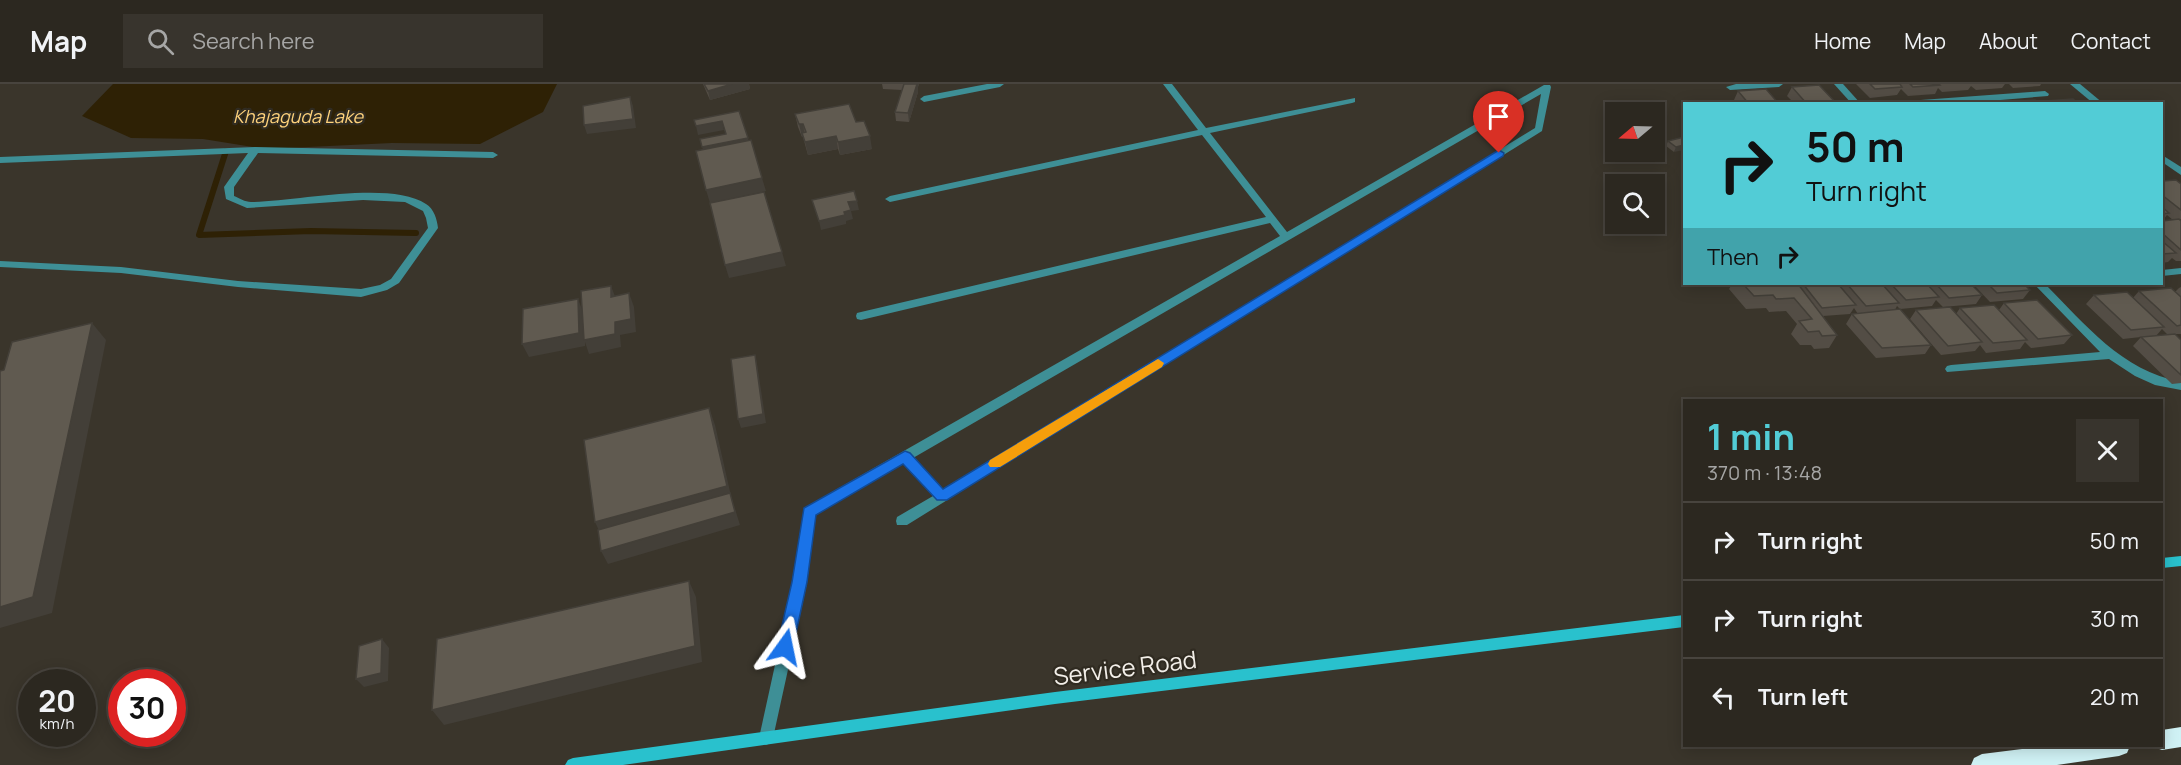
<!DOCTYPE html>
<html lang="en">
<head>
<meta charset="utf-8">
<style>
  body { margin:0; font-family:Manrope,sans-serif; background:#38342d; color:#f1f3f6; height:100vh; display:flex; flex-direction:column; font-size:22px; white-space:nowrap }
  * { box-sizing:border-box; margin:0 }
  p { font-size:20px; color:#a6a6a5 }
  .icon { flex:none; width:33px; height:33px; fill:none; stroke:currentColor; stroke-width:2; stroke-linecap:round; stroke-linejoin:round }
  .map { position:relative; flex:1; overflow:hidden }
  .panel { position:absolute; left:1683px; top:315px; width:480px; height:348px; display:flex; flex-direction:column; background:#2c2820; border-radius:0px; box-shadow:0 3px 15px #0003,0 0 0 2px #48443e }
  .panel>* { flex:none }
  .guide { position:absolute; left:1683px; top:18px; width:480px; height:183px; border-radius:0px; box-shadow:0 3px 15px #0003,0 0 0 2px #48443e; background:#52ccd6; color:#111; overflow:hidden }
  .needle { width:39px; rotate:251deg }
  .fabs { position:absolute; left:1605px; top:18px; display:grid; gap:12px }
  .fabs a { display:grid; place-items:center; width:60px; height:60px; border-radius:0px; background:#2c2820; box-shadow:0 3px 15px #0003,0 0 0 2px #48443e; font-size:30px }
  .speed { position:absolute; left:18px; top:585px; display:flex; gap:12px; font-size:30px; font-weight:700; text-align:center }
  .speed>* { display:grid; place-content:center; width:78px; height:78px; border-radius:50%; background:#2c2820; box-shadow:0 3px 15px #0003,0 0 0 2px #48443e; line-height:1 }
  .speed small { font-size:15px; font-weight:400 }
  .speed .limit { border:9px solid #d22; background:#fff; color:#111 }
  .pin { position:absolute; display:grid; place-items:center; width:51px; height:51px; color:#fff; margin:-62px -26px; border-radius:50% 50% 50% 0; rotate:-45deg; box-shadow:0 0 6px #0007 }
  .pin .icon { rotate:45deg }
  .me { position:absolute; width:66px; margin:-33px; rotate:12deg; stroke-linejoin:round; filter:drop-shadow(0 0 4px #0008) }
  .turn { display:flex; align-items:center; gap:21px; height:126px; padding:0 24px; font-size:27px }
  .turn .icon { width:78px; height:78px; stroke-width:2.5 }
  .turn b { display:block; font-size:42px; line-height:51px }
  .then { display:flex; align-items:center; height:57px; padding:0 24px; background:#0003; gap:12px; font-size:22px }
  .round { display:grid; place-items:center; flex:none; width:63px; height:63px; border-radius:0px; background:#38342d }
  .headline { display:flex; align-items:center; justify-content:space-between; height:102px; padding:0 24px }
  h1 { font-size:36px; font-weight:700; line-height:45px; color:#52ccd6 }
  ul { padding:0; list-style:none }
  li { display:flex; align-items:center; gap:18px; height:78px; padding:0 24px; border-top:2px solid #48443e }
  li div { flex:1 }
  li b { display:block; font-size:22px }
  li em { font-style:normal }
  header { display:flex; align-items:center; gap:36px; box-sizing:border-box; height:84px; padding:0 30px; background:#2c2820; border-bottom:2px solid #48443e }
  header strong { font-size:28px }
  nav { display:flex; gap:33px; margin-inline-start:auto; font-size:21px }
  .search { width:420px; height:54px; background:#38342d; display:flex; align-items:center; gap:15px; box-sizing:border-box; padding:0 21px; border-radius:0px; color:#a6a6a5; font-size:22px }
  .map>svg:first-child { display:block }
  .water { fill:#2e2105 }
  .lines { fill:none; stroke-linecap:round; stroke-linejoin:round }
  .stream { stroke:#2e2105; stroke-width:6 }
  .minor { fill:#3e8f96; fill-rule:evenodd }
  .secondary { fill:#29c1cd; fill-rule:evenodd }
  .motorway { fill:#d0f2f5; fill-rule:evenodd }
  .wall { fill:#534d45; fill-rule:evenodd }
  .shaded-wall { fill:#433f38 }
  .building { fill:#605a50; stroke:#433f38; stroke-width:1.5 }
  .route { fill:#1a73e8; stroke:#114b97; stroke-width:1.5 }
  .slow { fill:#f59e0b }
  .labels { text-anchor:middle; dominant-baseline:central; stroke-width:4.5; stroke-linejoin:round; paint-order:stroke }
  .far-water-label { font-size:18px; font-style:italic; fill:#fed27b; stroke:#302b21 }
  .near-street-label { font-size:24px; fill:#f3efe9; stroke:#302b21 }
</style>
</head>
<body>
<header>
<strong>Map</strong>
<div class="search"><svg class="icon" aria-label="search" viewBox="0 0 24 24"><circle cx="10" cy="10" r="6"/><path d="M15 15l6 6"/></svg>Search here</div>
<nav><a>Home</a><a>Map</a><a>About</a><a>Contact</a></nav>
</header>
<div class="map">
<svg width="2181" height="681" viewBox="0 0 2181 681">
  <rect width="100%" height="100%" fill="#3a352b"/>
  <path class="water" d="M113 0H557L543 28 480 60 392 59 266 65 203 55 131 54 82 32Z"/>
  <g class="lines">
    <path class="stream" d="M226 67 199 151 311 147 416 149"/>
    <g class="minor">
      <path d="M987 0H1004L1000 3 924 18 920 15 924 12Z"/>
      <path d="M1163 0H1172L1206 44 1355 14V18L1352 19 1210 49 1287 148 1544 1H1550L1551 3 1542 47 907 441H897L896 437 897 433 933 412 904 379 815 431 807 499 773 654 771 659 766 661 761 659 759 654 793 499 804 424 1280 152 1270 139 861 236 857 235 856 232 857 229 861 228 1266 133 1202 51 890 118 885 115 890 112 1198 46ZM1541 10 1535 44 943 406 913 374Z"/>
      <path d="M1736 0H1783L1779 3 1730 6 1726 3Z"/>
      <path d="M1834 0H1843L1861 20H1852Z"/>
      <path d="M2070 0H2080L2104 20H2094Z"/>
      <path d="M2045 7 2049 10 2048 12 1951 20H1903L1907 17Z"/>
      <path d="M255 63 493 68 498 71 493 74 258 69 234 103V112C239 114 245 118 251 118 294 118 390 96 426 120 434 125 437 135 438 144L399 199 387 206 361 213 238 203 121 189 0 183V177L121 183 238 197 361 205 380 201 391 195 428 144 426 134 423 127 405 118 363 116 247 124 226 115 224 103 248 69 0 79V73Z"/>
      <path d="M2162 71 2181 83V91L2162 78Z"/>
      <path d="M2181 184V190L2162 192V186Z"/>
      <path d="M2034 200H2045C2086 241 2121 286 2181 298V306L2155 301 2135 292 2109 275 1947 288 1945 285 1947 282 1951 281 2100 268Z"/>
    </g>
    <g class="secondary">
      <path d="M2181 472V482L2162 484V474Z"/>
      <path d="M1684 531V543L1055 620 623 681H565L568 676 573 674 1055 608Z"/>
    </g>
    <g class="motorway">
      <path d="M2181 643V663L2162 666 2154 663 2153 662H2162V646Z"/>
      <path d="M2047 662H2130L2127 669 2119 672 2057 681H1971L1974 674 1982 670Z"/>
    </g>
  </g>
  <g class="wall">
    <path d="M703 0H749L750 5 710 16Z"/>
    <path d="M882 0H919L918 3V8L909 38 896 37 895 28 902 6 883 5Z"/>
    <path d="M1856 0H2005L2002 4 1976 6 1971 2 1968 6 1942 8 1938 4 1935 10 1908 12 1901 5 1897 11 1870 14Z"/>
    <path d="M2009 0H2041L2040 2 2013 4Z"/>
    <path d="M1792 3 1837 20H1795L1787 12Z"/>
    <path d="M1738 7 1779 20H1737L1734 16Z"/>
    <path d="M795 30 856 38 872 65 840 71 838 65 808 71 803 53H802L798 43Z"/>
    <path d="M1684 53 1674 68 1666 62 1668 57Z"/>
    <path d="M2162 97 2181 100V135L2173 136 2167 131 2163 136 2181 137V177H2176L2172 174 2168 178 2162 179Z"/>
    <path d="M1732 200H1971L1982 211 1976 220 1943 223 1936 216 1932 222 1900 225 1897 222 1895 226 1931 261 1925 270 1876 274 1846 240 1852 230H1858L1854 224 1850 230 1823 232 1837 251 1829 264 1814 265 1811 261H1800L1791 250 1797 240 1786 227 1769 228 1766 224 1746 225 1729 205Z"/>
    <path d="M1973 200H2024L2030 206 2023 215 1990 218Z"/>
    <path d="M2181 203V250H2173L2180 256 2181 255V299L2172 300 2133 262 2141 253 2123 255 2086 220 2094 211 2133 214 2139 207 2175 208 2179 204ZM2162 245 2168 251 2156 252Z"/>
    <path d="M2004 219 2072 251 2064 260 2031 264 2025 258 2020 265 1986 269 1980 261 1975 267 1941 271 1910 235 1916 226 1956 230 1960 224 1999 226Z"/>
  </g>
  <g class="shaded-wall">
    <path d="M732 0H749L750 5 710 16 708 7Z"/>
    <path d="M916 0H919L918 3V8L909 38 908 29Z"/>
    <path d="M630 13 633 22 636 44 587 50 584 41Z"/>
    <path d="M722 37 724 46 698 51 696 42Z"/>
    <path d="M799 40H803L805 53 802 49 803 53H802Z"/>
    <path d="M836 52 838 65 808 71 805 58Z"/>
    <path d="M870 52 872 65 840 71 838 58Z"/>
    <path d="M748 54 750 63 705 72 702 63Z"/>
    <path d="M1684 61V66L1674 68 1676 63Z"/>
    <path d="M762 94 766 107 710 119 706 106Z"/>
    <path d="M857 117 859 126 851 127 853 135 846 137V140L821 146 819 137 844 128 848 118Z"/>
    <path d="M782 168 786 182 729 194 725 181Z"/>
    <path d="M611 202 616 215 611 213Z"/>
    <path d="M629 209 634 223 636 248 620 251 621 263 589 270 585 258V262L529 273 522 260 578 215 583 228Z"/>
    <path d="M92 239 106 256 52 529 0 544V523Z"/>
    <path d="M755 271 757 280 766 339 741 344 738 335Z"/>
    <path d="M709 324 715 341 731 412 740 441 608 480 601 467 603 455 595 438Z"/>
    <path d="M689 497 696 513 702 578 444 641 432 626Z"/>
    <path d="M382 555 389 564 388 597 364 603 356 595Z"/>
  </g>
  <g class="building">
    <path d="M704 0H732L708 7Z"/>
    <path d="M904 0H917L908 29 895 28Z"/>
    <path d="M1870 0H1900L1902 3 1875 5Z"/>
    <path d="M1910 0H1939L1940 1 1913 3Z"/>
    <path d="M1819 1 1837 20H1807L1792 3Z"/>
    <path d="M1766 5 1779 20H1749L1738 7Z"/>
    <path d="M630 13 633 35 584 41 583 22Z"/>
    <path d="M2073 15 2079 20H2049L2046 17Z"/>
    <path d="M2035 16 2039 20H2009L2008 18Z"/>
    <path d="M849 20 856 38 864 37 870 52 838 58 836 52 805 58 802 49 806 48 803 40H799L795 30Z"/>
    <path d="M739 27 748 54 702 63 700 55 726 50 722 37 696 42 694 36Z"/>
    <path d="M1684 53V61L1676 63 1668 57Z"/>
    <path d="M751 56 762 94 706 106 696 67Z"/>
    <path d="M2176 96 2181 100V126L2162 111V97Z"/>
    <path d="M854 107 857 117 848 118 851 126 844 128 845 131 819 137 812 116Z"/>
    <path d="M764 108 782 168 725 181 710 119Z"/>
    <path d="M2162 123 2169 129 2162 130Z"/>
    <path d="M2179 135 2181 137V166L2162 149V137Z"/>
    <path d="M2162 157 2176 169 2162 170Z"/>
    <path d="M1743 200H1798L1837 251 1822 252 1819 247 1808 248 1799 237 1812 235 1794 214 1776 215 1773 211 1754 212Z"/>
    <path d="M1803 200H1838L1856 221 1822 224Z"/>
    <path d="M1847 200H1882L1899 219 1866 222Z"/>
    <path d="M1891 200H1927L1939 213 1906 216Z"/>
    <path d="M1936 200H1971L1982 211 1949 214Z"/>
    <path d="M1988 200H2024L2030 206 1997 209Z"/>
    <path d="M611 202V213L629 209 631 235 615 238V250L584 256 581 207Z"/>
    <path d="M2171 204 2181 213V241L2177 242 2139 207Z"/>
    <path d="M2127 208 2164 243 2131 246 2094 211Z"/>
    <path d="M578 215 579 249 522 260 523 225Z"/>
    <path d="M2037 216 2072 251 2038 255 2004 219Z"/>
    <path d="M1994 221 2027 256 1993 259 1960 224Z"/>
    <path d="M1950 223 1982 258 1948 262 1916 226Z"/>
    <path d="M1900 225 1931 261 1882 264 1852 230Z"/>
    <path d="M92 239 33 513 0 523V287L4 286 12 258Z"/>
    <path d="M2175 250 2181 256V291L2141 253Z"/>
    <path d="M755 271 763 330 738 335 731 275Z"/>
    <path d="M709 324 727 402 595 438 584 356Z"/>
    <path d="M730 409 735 428 601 467 598 446Z"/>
    <path d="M689 497 695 562 432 626 437 555Z"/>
    <path d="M382 555 381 589 356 595 359 562Z"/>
  </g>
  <path class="route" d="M1499 66 1504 69 1503 72 947 416H937L903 380 816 431 807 498 793 563 791 568 785 570 780 568 777 563 792 498 804 424 905 367 910 369 943 405Z"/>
  <path class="slow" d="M1158 275 1164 279 1162 283 1000 383H990L988 380 990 376Z"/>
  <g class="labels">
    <g class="far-water-label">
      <text x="298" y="32">Khajaguda Lake</text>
    </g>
    <g class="near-street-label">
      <text transform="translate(1125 583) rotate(-7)">Service Road</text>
    </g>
  </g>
</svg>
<div class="fabs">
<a><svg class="needle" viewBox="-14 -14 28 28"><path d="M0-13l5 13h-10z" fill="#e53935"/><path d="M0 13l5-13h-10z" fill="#a6a6a5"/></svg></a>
<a><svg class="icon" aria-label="search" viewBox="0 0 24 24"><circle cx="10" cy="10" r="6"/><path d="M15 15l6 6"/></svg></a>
</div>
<div class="speed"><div>20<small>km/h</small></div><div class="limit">30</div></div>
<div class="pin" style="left:1499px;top:69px;background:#d93025"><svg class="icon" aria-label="arrive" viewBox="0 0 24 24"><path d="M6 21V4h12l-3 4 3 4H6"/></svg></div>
<svg class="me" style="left:785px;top:563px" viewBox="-20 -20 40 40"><path d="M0-17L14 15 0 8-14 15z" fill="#1a73e8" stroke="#fff" stroke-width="4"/></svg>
<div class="guide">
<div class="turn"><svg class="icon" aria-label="right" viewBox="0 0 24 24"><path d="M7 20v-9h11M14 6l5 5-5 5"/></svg><div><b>50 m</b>Turn right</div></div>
<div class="then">Then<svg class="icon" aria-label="right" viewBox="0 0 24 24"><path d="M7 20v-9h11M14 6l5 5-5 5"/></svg></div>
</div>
<section class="panel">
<div class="headline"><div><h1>1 min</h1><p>370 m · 13:48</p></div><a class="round"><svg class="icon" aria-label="close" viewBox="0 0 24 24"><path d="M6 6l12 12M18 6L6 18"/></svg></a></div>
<ul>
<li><svg class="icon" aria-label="right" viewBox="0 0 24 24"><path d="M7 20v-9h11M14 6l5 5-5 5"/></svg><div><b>Turn right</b></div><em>50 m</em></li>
<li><svg class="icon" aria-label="right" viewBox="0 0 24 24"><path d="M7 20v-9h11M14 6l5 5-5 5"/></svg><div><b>Turn right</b></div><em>30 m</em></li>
<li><svg class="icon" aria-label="left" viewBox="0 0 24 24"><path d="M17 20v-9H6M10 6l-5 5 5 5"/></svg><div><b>Turn left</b></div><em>20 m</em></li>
</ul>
</section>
</div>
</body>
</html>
